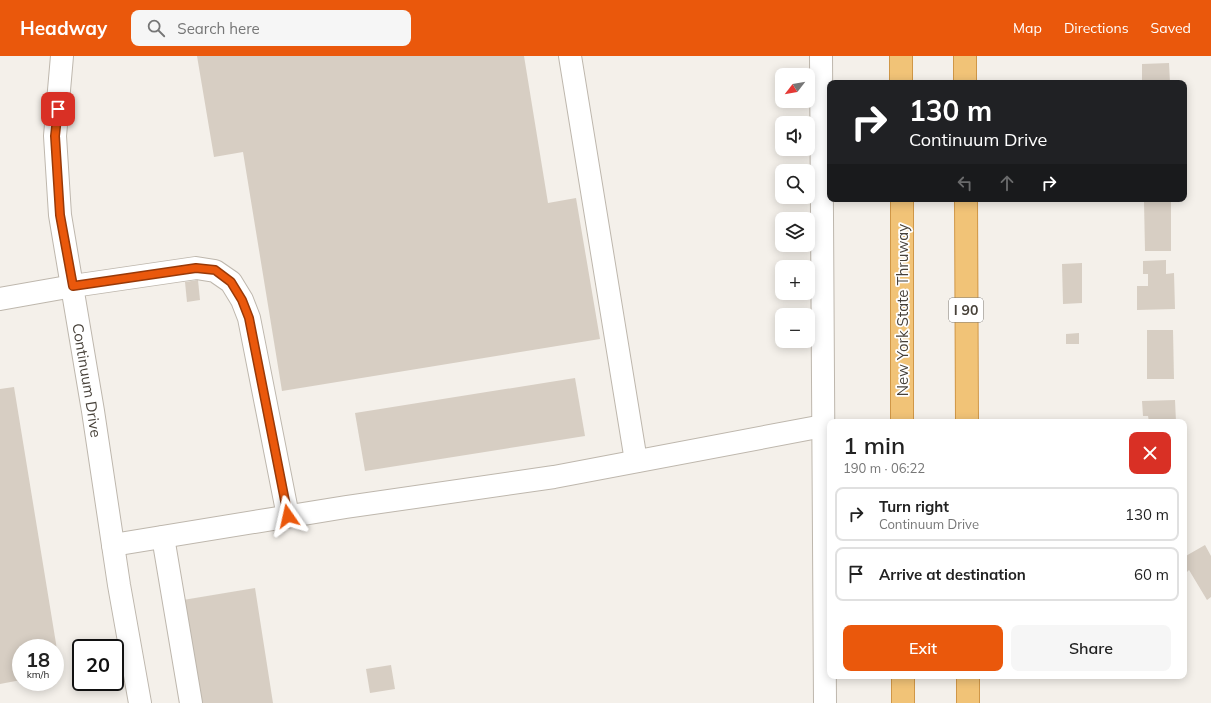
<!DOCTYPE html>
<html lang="en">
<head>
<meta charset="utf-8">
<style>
  body { margin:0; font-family:Mulish,sans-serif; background:#f6f6f6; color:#222; height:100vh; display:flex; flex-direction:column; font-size:15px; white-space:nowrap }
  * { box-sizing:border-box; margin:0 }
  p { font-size:13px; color:#767676 }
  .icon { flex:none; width:22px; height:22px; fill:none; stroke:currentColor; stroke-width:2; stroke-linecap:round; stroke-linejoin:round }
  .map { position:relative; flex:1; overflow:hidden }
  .side { position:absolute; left:827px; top:363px; width:360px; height:260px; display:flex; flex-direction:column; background:#fff; border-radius:8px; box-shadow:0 2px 10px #0003 }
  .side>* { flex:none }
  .banner { position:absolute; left:827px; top:24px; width:360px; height:122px; border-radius:8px; box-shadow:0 2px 10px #0003; background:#202124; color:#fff; overflow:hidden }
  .needle { width:26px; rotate:239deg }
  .controls { position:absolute; left:775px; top:12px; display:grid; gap:8px }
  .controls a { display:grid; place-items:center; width:40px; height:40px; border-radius:8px; background:#fff; box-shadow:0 2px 10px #0003; font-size:20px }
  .speed { position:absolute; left:12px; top:583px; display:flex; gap:8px; font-size:20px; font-weight:700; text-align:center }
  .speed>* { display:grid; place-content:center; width:52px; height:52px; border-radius:50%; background:#fff; box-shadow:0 2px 10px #0003; line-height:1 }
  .speed small { font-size:10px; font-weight:400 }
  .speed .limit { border:2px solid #111; border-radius:6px; background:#fff; color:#111 }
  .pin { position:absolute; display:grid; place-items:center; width:34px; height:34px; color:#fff; margin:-17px; border-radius:8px; box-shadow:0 2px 6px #0006 }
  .me { position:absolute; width:44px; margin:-22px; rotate:349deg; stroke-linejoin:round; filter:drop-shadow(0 0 3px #0008) }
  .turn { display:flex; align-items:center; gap:14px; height:84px; padding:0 16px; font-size:18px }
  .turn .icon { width:52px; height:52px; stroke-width:2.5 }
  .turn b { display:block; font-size:28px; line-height:34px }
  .lanes { display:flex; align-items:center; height:38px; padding:0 16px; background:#0003; justify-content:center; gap:20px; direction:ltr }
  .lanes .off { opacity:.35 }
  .round { display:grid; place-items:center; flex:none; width:42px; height:42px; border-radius:8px; background:#f6f6f6 }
  .summary { display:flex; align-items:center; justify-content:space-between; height:68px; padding:0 16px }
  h1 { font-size:24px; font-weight:600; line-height:30px }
  .cta { display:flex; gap:8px; margin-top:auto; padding:8px 16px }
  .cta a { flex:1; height:46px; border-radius:8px; background:#ea580c; color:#fff; font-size:16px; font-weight:600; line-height:46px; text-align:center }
  .cta a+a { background:#f6f6f6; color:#222 }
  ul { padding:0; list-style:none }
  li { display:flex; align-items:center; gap:12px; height:54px; margin:0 8px 6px; padding:0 8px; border:2px solid #e0e0e0; border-radius:8px }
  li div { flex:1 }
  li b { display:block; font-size:15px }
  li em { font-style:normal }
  header { display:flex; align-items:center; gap:24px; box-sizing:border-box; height:56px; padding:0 20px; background:#ea580c; color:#fff }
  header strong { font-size:19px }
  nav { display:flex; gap:22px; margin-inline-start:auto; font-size:14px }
  .search { width:280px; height:36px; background:#f6f6f6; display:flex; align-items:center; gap:10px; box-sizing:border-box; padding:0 14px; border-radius:8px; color:#767676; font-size:15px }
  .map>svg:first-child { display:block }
  .building { fill:#d7cec3 }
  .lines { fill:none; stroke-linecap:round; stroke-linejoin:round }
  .minor-casing { stroke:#beb7ad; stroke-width:24 }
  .highway-casing { stroke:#d09747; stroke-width:24 }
  .minor { stroke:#fff; stroke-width:22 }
  .highway { stroke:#f1c377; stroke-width:22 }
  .route-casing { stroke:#983908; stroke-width:10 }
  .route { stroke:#ea580c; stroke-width:7 }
  .labels { text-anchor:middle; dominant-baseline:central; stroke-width:3.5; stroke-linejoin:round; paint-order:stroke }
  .shield { fill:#fff; stroke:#7e7a74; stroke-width:1 }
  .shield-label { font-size:14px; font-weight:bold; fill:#474139 }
  .street-label { font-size:15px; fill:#474139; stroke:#fff }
</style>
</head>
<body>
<header>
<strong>Headway</strong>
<div class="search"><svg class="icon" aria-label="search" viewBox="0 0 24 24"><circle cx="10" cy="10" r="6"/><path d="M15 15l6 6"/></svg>Search here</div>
<nav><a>Map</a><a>Directions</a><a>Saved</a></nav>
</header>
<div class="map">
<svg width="1211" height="647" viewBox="0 0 1211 647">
  <rect width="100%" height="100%" fill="#f4f0ea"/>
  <g class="building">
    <path d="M197 0H524L548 147 576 142 600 283 282 335 243 96 214 101Z"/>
    <path d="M1169 7 1170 27H1142V8Z"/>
    <path d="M1144 146H1171V195H1145Z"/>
    <path d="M1166 204V218L1174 217 1175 253 1137 254V230H1148V218H1143V205Z"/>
    <path d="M1082 207V247L1063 248 1062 208Z"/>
    <path d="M198 224 200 244 187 246 185 226Z"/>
    <path d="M1147 274H1173L1174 323H1147Z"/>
    <path d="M1079 277V288H1066V278Z"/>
    <path d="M575 322 585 380 365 415 355 357Z"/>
    <path d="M14 331 61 618 55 619V592H21V624L0 628V333Z"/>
    <path d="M1175 344 1176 366H1149L1148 360H1143L1142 345Z"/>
    <path d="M1205 489 1211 500V541L1207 544 1189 514 1187 516 1184 511V501Z"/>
    <path d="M255 532 273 647H200L183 544Z"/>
    <path d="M391 609 395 633 370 637 366 613Z"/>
  </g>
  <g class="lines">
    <g class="minor-casing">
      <g id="minor">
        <path id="s1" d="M62 0 55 80 60 159 93 355 119 529 140 647"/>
        <path d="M570 0 636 405"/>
        <path d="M821 0 825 647"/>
        <path d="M0 243 73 230 196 212 215 215 231 226 242 244 249 262 288 460"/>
        <path d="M163 481 191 647"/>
        <path d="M113 489 346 451 554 421 823 370"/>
      </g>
    </g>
    <g class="highway-casing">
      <g id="highway">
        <path d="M901 0V27"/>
        <path d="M965 0V27"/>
        <path d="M902 143V366"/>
        <path d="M966 143 967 366"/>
        <path d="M903 620V647"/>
        <path d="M968 620V647"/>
      </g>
    </g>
    <use href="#minor" class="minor"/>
    <use href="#highway" class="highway"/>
  </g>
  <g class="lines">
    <g class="route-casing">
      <path id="route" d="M58 53 55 80 60 159 73 230 196 212 215 214 231 226 242 244 249 262 288 460"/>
    </g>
    <use href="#route" class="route"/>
  </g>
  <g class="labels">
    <rect class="shield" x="949" y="242" width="34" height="24" rx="3"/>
    <g class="shield-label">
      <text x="966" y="254">I 90</text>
    </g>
    <g class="street-label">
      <text transform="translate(902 254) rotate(-90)">New York State Thruway</text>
      <text stroke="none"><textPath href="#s1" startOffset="327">Continuum Drive</textPath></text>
    </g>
  </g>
</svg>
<div class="controls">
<a><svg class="needle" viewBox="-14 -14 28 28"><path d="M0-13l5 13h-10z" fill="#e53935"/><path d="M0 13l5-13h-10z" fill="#767676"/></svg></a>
<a><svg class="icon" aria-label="sound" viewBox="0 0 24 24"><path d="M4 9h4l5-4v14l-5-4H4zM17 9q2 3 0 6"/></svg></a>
<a><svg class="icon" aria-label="search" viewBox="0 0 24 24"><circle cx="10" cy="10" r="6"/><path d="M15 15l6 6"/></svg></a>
<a><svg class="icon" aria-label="layers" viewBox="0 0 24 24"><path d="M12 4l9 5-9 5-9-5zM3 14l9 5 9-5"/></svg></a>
<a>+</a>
<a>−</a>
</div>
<div class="speed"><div>18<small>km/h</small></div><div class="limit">20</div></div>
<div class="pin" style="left:58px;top:53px;background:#d93025"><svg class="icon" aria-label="arrive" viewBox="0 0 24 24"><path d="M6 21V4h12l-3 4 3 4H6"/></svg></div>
<svg class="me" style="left:288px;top:460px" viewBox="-20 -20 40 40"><path d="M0-17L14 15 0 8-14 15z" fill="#ea580c" stroke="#fff" stroke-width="4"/></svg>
<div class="banner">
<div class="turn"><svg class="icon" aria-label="right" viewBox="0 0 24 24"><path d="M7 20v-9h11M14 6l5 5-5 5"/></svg><div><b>130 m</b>Continuum Drive</div></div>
<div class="lanes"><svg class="icon off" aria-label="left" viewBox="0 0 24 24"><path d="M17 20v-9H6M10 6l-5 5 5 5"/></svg><svg class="icon off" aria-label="ahead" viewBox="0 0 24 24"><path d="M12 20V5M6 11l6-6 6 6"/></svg><svg class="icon" aria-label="right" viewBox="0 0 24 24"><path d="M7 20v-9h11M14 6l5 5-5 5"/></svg></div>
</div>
<section class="side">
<div class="summary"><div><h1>1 min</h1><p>190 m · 06:22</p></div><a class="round" style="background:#d93025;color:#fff"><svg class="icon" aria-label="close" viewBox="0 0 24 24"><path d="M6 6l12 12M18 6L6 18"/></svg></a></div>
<ul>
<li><svg class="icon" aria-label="right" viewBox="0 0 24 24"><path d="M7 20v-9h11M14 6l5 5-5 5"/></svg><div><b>Turn right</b><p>Continuum Drive</p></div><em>130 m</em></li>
<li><svg class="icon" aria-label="arrive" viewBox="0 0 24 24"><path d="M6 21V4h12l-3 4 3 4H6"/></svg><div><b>Arrive at destination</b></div><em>60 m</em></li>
</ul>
<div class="cta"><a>Exit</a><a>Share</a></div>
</section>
</div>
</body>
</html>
